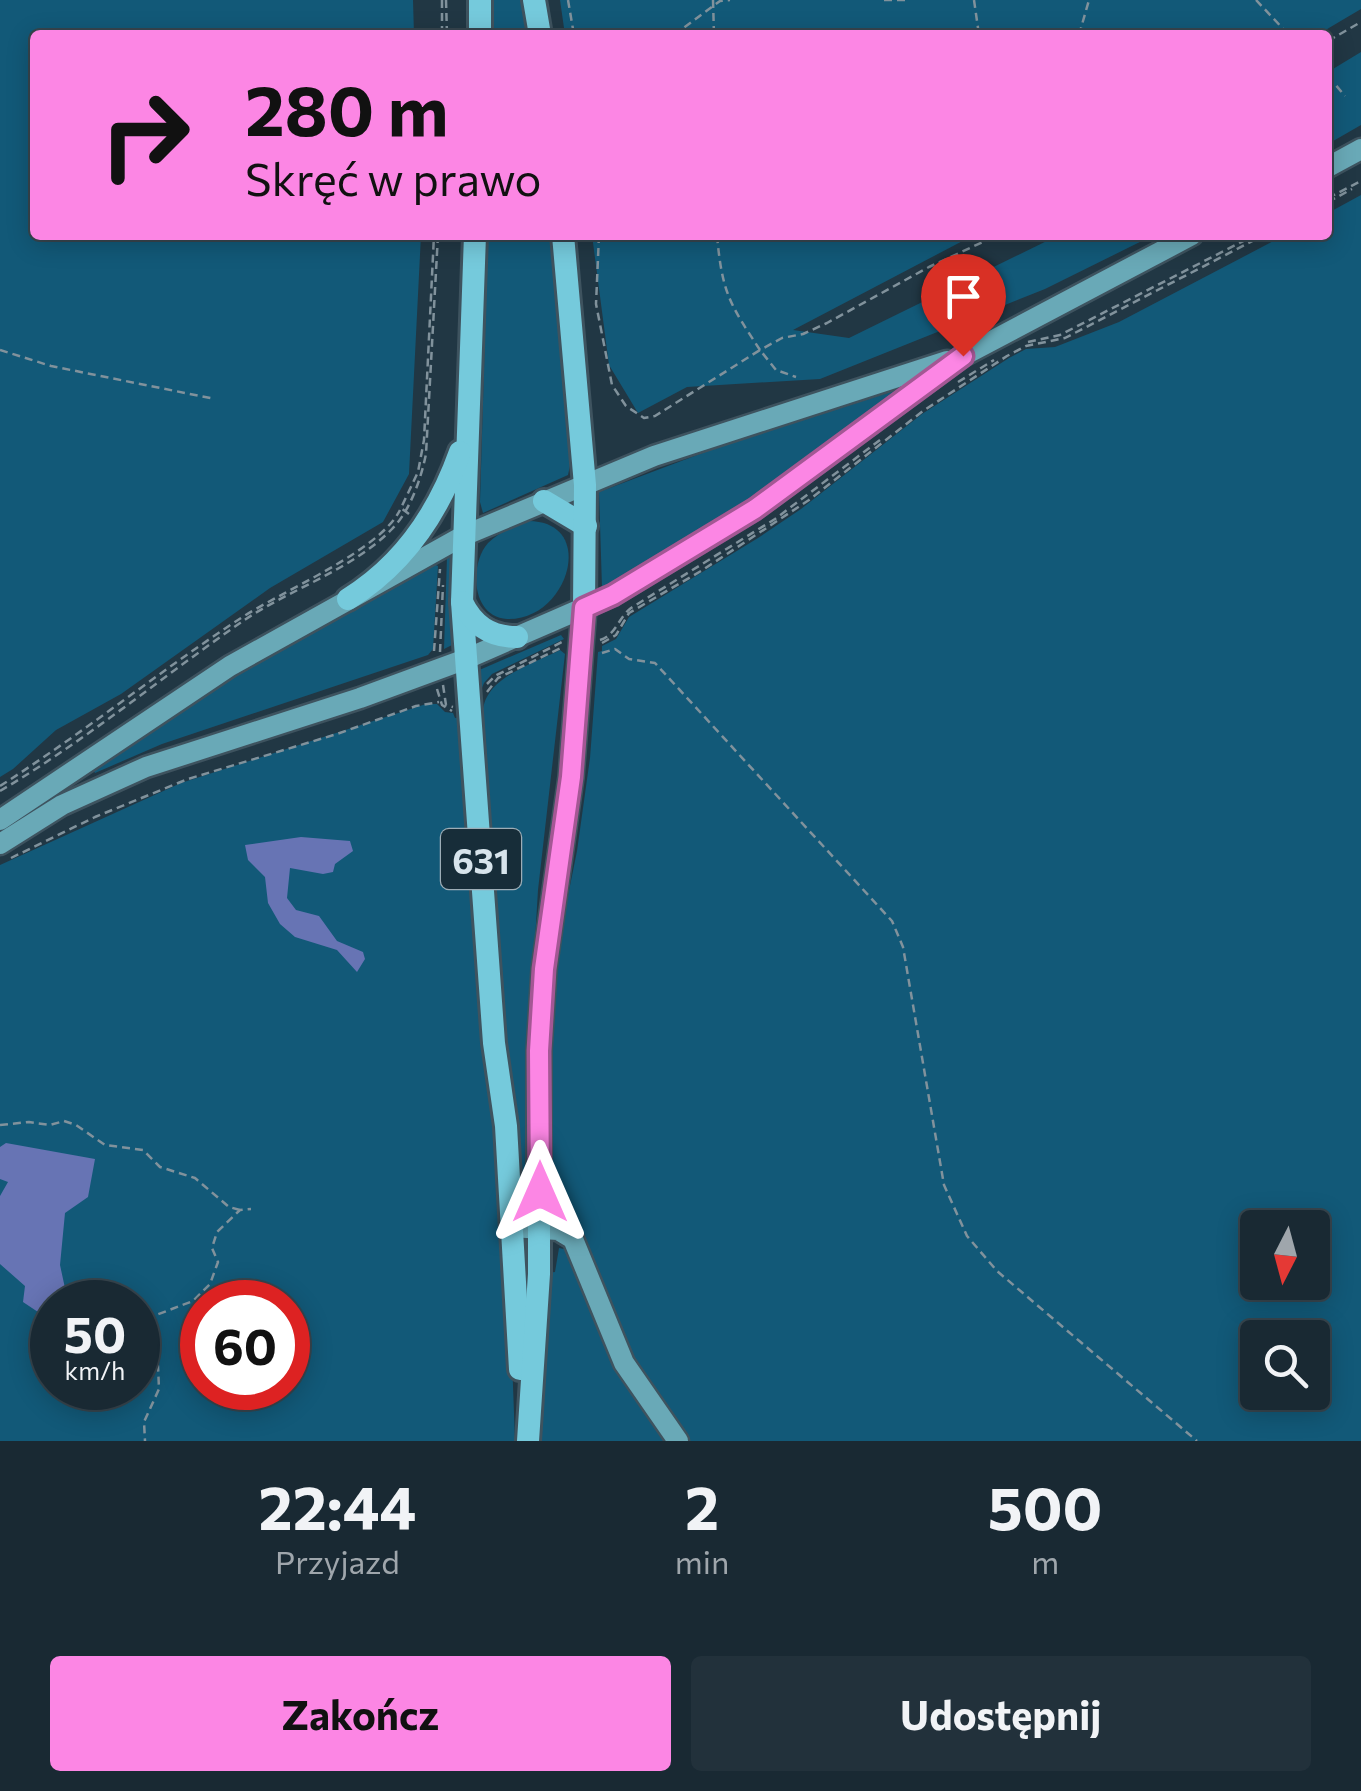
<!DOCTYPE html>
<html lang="pl">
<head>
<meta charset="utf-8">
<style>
  body { margin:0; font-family:Commissioner,sans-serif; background:#22313b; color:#f1f3f6; height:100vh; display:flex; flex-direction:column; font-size:38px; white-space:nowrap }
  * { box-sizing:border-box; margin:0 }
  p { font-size:32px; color:#9fa6ac }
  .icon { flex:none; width:55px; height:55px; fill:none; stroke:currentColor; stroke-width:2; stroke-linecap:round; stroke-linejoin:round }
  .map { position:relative; height:1441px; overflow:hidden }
  .drawer { display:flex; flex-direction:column; background:#192933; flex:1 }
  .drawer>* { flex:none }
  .top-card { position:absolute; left:30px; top:30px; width:1302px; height:210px; border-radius:10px; box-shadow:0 5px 25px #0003,0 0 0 2px #37454e; background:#fc86e4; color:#111; overflow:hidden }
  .needle { width:65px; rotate:186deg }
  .buttons { position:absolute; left:1240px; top:1210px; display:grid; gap:20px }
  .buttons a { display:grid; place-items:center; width:90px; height:90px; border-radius:10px; background:#192933; box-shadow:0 5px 25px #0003,0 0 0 2px #37454e; font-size:50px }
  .speed { position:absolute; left:30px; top:1280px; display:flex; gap:20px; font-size:50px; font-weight:700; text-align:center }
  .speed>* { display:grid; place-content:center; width:130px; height:130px; border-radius:50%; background:#192933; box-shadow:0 5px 25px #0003,0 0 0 2px #37454e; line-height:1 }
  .speed small { font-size:25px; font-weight:400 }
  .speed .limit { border:15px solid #d22; background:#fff; color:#111 }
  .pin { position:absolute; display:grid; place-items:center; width:85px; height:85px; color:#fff; margin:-102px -42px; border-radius:50% 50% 50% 0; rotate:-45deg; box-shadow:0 0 10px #0007 }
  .pin .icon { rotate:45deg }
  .me { position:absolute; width:110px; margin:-55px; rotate:0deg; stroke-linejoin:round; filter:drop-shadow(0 0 8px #0008) }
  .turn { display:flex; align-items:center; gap:35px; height:210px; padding:0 50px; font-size:45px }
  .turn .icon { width:130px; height:130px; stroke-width:2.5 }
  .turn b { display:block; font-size:70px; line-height:85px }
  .eta { display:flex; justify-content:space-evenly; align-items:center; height:170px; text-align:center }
  .eta b { font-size:60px; font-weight:700; line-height:70px }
  .action { display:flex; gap:20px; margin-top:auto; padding:20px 50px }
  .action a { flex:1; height:115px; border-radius:10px; background:#fc86e4; color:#111; font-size:40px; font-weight:700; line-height:115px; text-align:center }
  .action a+a { background:#22313b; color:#f1f3f6 }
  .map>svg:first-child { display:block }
  .green { fill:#125978; fill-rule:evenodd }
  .water { fill:#6774b4 }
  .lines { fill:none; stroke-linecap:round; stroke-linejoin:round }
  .secondary-casing { stroke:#3e535f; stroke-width:25 }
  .primary-casing { stroke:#3e535f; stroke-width:28 }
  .path { stroke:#81929c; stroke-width:2.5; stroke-dasharray:8 5; stroke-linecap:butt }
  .secondary { stroke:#69a9b7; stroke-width:20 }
  .primary { stroke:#75cadc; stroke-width:22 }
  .route-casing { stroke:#a45794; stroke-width:25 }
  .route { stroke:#fc86e4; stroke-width:18 }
  .labels { text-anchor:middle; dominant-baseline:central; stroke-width:10; stroke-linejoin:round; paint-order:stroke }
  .shield { fill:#172d39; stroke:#9dadb6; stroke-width:2.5 }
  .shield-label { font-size:35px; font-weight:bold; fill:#d7e4ec }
</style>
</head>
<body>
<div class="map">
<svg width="1361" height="1441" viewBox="0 0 1361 1441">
  <rect width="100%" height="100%" fill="#213744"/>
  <g class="green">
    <path d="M0 0H413L414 35H35V235H421L409 474 383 522 270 588 121 694 56 730 13 769 0 777Z"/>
    <path d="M488 0H523L529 35H489Z"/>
    <path d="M560 0H1361V9L1317 35H565Z"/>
    <path d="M1361 52V125L1328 144V72Z"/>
    <path d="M1361 195V1441H686L631 1361 573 1211 559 1201 552 1187 547 1084 553 970 577 851 590 758 598 652 602 651V646L616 639 629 617 758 538 801 509 922 414 1009 358 1026 349 1055 347 1119 322 1285 235H1328V213ZM1258 1228H1312V1282H1258ZM1258 1338H1312V1392H1258Z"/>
    <path d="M488 235H550L570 465 568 475 483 513 480 502Z"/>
    <path d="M592 235H974L793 330 849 338 1059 235H1154L1045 289 820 379 687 387 638 413 609 365Z"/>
    <path d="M897 390 734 510 602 588 599 492 713 449Z"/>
    <path d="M529 521C598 522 568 621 507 619 471 617 469 564 488 543 499 532 515 526 529 521Z"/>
    <path d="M450 554 454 644 444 649 447 557Z"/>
    <path d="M432 563 438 566 433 649 428 655 162 744 95 773 93 770 261 658Z"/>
    <path d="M561 635 564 639 492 674 484 683 478 698 477 671Z"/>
    <path d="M560 650 565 654 538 890 529 1042 530 1217 525 1214 522 1207 509 1086 479 718 483 717C480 679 531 665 560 650Z"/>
    <path d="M426 704H437L445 712 453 713 455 718 460 717 507 1221 515 1441H0V865L181 783ZM52 1302H138V1388H52ZM202 1302H288V1388H202Z"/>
    <path d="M559 1248 569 1250 666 1441H537L547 1273 555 1272Z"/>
  </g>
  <g class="water">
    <path d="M301 837 350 841 353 851 335 864 333 872 323 874 290 868 287 898 296 910 319 916 337 941 363 952 365 959 357 972 337 950 295 937 280 924 268 903 265 877 248 860 245 845Z"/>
    <path d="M6 1143 95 1159 88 1197 65 1213 60 1265 68 1302H52V1314L38 1312 23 1302 25 1286 0 1264V1196L8 1182 0 1179V1147Z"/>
  </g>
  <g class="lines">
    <g class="secondary-casing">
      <g id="secondary">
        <path d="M1328 167 1361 149"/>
        <path d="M0 820 230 666 463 536 654 456 947 361"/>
        <path d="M0 844 62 805 146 767 360 698 466 659 613 595 755 509 963 356 1192 235"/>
        <path d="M512 1227 558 1230 573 1239 624 1363 678 1441"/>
      </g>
    </g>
    <g class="primary-casing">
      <g id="primary">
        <path d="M534 0 540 35"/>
        <path d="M480 35V0"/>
        <path d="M475 235 462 602 494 1043 506 1126 520 1369"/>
        <path d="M544 501 586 526"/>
        <path d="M348 599C403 565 438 514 460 452"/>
        <path d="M462 602C473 625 490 637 517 637"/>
        <path d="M528 1441 539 1274V1051L544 969 571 777 584 608 585 485 563 235"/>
      </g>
    </g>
    <g class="path">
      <path d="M442 0V35"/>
      <path d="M446 0 447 35"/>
      <path d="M568 0 574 35"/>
      <path d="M713 0 714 35"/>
      <path d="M884 0H909"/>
      <path d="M974 0 979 35"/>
      <path d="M1256 0 1289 35"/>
      <path d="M674 35 720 1 730 0"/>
      <path d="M1079 35 1089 0"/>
      <path d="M1328 41 1361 22"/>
      <path d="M1328 76 1345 96"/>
      <path d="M1328 198 1361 181"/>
      <path d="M1328 202 1352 189"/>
      <path d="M599 235 596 304 612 385 626 406 644 418 655 416 760 350 776 370 796 377"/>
      <path d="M717 235C722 292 729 303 760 350L782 338 803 334 827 323 929 267 998 235"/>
      <path d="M1028 342 1060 335 1255 235"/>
      <path d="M0 350 51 366 215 399"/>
      <path d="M958 382 994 360"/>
      <path d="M409 514 401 508 418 472 424 440 434 235"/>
      <path d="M600 640C616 635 618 618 631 608L775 519 880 440"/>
      <path d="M602 643 616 635 629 613 701 571 809 500 923 411 1007 356 1026 346 1065 338 1264 235"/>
      <path d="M434 651 440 569"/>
      <path d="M440 652 443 585"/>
      <path d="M602 653 615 649 629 659 655 663 892 921 903 947 944 1185 967 1236 997 1271 1197 1441"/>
      <path d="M487 684 495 676 562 642"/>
      <path d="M443 685 446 705 453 707"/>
      <path d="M437 689 442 705 452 711"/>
      <path d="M487 692 498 678 563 647"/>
      <path d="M0 786C82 734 157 673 238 620 279 592 379 552 400 510"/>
      <path d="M0 791C85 741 162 677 243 621 290 589 352 570 392 529 410 511 421 479 426 454L438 235"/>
      <path d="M11 858 95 817 188 779 337 734 416 706 439 702"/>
      <path d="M0 1125 29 1122 50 1125 64 1121 76 1125 105 1145 143 1150 160 1167 195 1178 229 1207 240 1210"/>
      <path d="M138 1342 143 1320 193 1301 210 1284 218 1262 212 1248 217 1232 240 1210 251 1209"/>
      <path d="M139 1345 158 1366 159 1389 144 1422 145 1441"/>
    </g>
    <use href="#secondary" class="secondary"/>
    <use href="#primary" class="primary"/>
  </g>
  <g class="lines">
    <g class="route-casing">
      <path id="route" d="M540 1192 539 1051 544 969 571 777 584 608 613 595 755 509 963 356"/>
    </g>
    <use href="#route" class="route"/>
  </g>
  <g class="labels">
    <rect class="shield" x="441" y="829" width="80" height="60" rx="8"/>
    <g class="shield-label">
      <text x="481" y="859">631</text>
    </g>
  </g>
</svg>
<div class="buttons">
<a><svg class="needle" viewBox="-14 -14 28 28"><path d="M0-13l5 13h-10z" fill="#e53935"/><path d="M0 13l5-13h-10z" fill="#9fa6ac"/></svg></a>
<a><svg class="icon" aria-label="search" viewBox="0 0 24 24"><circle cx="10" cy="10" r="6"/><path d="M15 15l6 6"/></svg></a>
</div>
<div class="speed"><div>50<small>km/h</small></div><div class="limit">60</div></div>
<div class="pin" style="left:963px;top:356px;background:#d93025"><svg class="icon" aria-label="arrive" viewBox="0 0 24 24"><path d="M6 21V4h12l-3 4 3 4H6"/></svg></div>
<svg class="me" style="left:540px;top:1192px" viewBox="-20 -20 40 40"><path d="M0-17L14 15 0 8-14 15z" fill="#fc86e4" stroke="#fff" stroke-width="4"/></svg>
<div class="top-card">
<div class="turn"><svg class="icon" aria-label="right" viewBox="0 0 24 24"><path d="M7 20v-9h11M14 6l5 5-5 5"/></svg><div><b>280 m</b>Skręć w prawo</div></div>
</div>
</div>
<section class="drawer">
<div class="eta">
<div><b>22:44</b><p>Przyjazd</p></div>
<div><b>2</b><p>min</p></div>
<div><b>500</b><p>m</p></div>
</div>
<div class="action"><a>Zakończ</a><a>Udostępnij</a></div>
</section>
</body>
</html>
